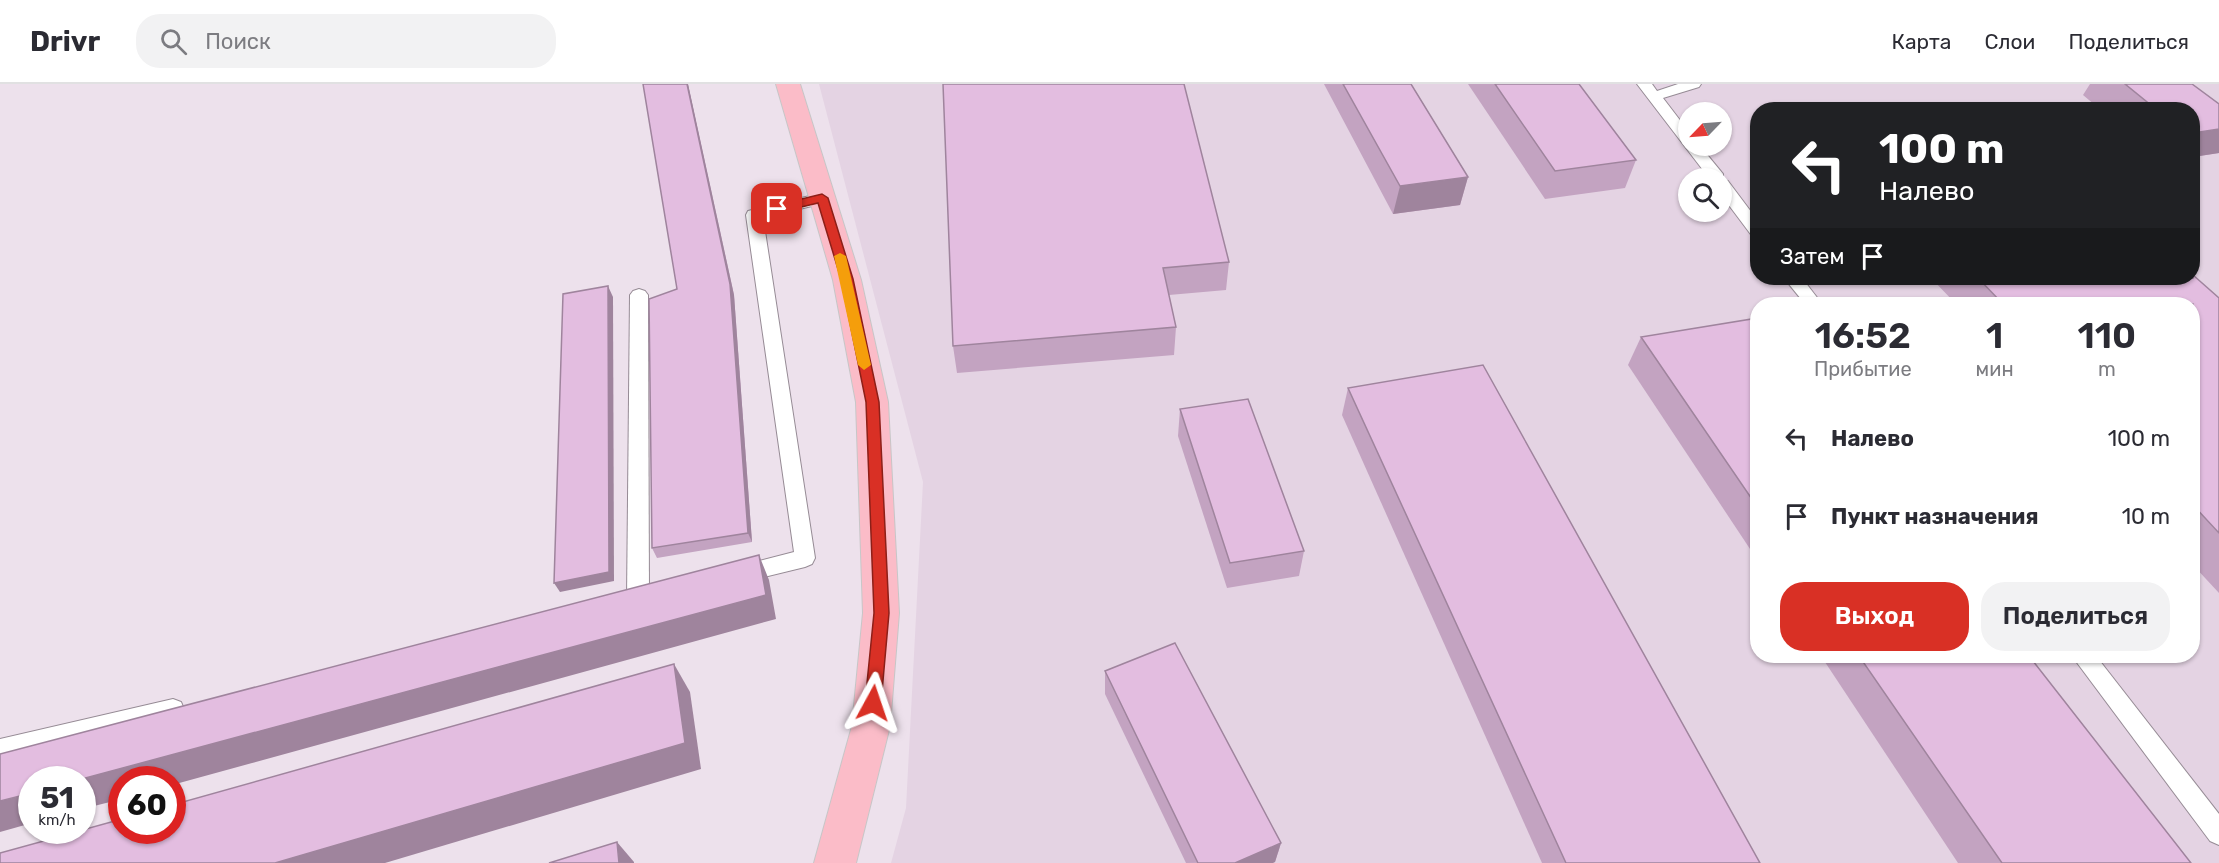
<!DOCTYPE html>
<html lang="ru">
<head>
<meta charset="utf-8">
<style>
  body { margin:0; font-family:Rubik,sans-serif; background:#f2f2f3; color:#2b2b33; height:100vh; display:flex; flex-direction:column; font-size:22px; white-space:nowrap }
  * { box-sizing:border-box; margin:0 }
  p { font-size:20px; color:#7c7c81 }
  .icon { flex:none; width:33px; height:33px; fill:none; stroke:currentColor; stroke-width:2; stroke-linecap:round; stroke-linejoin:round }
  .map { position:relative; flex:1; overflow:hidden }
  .details { position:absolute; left:1750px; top:213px; width:450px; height:366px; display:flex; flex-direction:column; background:#fff; border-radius:24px; box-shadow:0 2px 4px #0004 }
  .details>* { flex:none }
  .banner { position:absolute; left:1750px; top:18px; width:450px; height:183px; border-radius:24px; box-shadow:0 2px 4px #0004; background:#202124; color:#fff; overflow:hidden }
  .needle { width:39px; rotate:245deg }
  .fabs { position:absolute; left:1678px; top:18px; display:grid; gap:12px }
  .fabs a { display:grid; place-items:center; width:54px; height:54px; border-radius:50%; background:#fff; box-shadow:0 2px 4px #0004; font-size:30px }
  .speed { position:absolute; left:18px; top:682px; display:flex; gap:12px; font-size:30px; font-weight:700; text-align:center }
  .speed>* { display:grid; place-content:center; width:78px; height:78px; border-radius:50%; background:#fff; box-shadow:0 2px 4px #0004; line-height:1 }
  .speed small { font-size:15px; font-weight:400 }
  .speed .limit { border:9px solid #d22; background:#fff; color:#111 }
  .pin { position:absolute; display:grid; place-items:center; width:51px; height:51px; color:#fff; margin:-26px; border-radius:12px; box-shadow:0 3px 9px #0006 }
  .me { position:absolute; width:66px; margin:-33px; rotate:5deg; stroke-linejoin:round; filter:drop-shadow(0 0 4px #0008) }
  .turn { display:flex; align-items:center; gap:21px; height:126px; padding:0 30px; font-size:27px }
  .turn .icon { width:78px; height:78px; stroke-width:2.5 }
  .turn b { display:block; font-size:42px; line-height:51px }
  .then { display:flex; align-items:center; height:57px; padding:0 30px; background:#0003; gap:12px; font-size:22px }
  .eta { display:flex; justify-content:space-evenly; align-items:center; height:102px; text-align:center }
  .eta b { font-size:36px; font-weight:600; line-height:42px }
  .primary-button { display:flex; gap:12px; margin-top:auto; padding:12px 30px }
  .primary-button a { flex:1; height:69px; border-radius:24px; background:#d93025; color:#fff; font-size:24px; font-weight:600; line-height:69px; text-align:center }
  .primary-button a+a { background:#f2f2f3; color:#2b2b33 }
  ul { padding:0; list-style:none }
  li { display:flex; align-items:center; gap:18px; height:78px; padding:0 30px }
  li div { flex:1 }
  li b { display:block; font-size:22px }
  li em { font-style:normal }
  header { display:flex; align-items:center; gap:36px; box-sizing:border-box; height:84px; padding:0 30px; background:#fff; border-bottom:2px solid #e1e1e2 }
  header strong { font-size:28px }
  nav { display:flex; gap:33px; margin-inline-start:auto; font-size:21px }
  .search { width:420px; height:54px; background:#f2f2f3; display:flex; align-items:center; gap:15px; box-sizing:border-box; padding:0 21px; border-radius:24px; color:#7c7c81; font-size:22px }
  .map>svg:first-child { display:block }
  .built { fill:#e4d3e3; fill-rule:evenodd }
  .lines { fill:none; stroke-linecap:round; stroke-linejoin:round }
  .service-casing { stroke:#968b95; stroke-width:2 }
  .primary-casing { stroke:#c7c6c7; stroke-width:2 }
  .service { fill:#fff; fill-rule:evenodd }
  .primary { fill:#fbbcc8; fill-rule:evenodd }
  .wall { fill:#c3a3c1 }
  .shaded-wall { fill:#9f849d }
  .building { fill:#e3bde0; stroke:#9f849d; stroke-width:1.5 }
  .route { fill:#d93025; stroke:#8d1f18; stroke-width:1.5 }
  .slow { fill:#f59e0b }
</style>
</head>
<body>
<header>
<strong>Drivr</strong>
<div class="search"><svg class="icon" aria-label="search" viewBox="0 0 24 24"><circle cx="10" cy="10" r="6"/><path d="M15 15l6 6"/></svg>Поиск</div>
<nav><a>Карта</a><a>Слои</a><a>Поделиться</a></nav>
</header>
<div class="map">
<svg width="2219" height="779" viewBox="0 0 2219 779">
  <rect width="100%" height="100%" fill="#ede1ec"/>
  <path class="built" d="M819 0H2219V779H891L906 724 923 398ZM1758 26H2193V194H1758ZM1689 28H1722V62H1689ZM1689 94H1722V128H1689ZM1758 220H2193V572H1758Z"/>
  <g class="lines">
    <g class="service-casing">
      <g id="service">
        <path d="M1637 0H1652L1657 7 1678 0H1701L1699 3 1663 14 1689 48V62H1700L1723 90V96L1728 97 1758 137V153L1752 152 1722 112V94H1709Z"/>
        <path d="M822 109 828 110 830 114 828 118 763 134 815 474 812 480 805 483 739 499 732 496 729 490 732 484 794 468 746 131 748 127Z"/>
        <path d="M1784 194H1802L1822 220H1805Z"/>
        <path d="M639 205 645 207 648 211 649 515 645 521 638 524 631 521 627 515 630 211 633 207Z"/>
        <path d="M2072 572H2096L2219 730V761L2210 757Z"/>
        <path d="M173 615 181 618 184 625 181 632 173 635 0 677V655Z"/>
      </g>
    </g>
    <g class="primary-casing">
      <path id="primary" d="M776 0H800L861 196 888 318 899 529 890 642 856 779H814L852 642 863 529 856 318 833 196Z"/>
    </g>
    <use href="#service" class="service"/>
    <use href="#primary" class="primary"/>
  </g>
  <g class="wall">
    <path d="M643 0H688L734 211 752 458 657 474 652 464 677 205Z"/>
    <path d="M943 0 1229 178 1226 206 1169 211 1176 243 1174 271 957 289 953 262Z"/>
    <path d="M1324 0H1411L1468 93 1460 121 1393 130Z"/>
    <path d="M1468 0H1579L1636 76 1625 104 1545 115Z"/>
    <path d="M2090 0H2192L2219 20V69L2193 73V26H2101L2083 11Z"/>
    <path d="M1931 194H2193L2219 214V509L2193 481V220H1956Z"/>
    <path d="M1758 234V477L1628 281 1641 253Z"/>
    <path d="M1348 304 1760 779H1542L1342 331Z"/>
    <path d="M1180 325 1304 467 1299 492 1227 504 1178 352Z"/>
    <path d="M1821 572H2029L2191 779H1958Z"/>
    <path d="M1105 587 1281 759 1275 778 1186 779 1105 610Z"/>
  </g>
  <g class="shaded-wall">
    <path d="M687 0H688L734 211 752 458 748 449Z"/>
    <path d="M2219 45V69L2193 73V49Z"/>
    <path d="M1468 93 1460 121 1393 130 1400 102Z"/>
    <path d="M608 202 613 213 614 497 560 508 554 499Z"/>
    <path d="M759 471 769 496 776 535 172 701V696H122V715L82 725V696H78Z"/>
    <path d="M674 580 690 608 701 685 385 779H275Z"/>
    <path d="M32 709V739L0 748V717Z"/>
    <path d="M617 758 634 778V779H619Z"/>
    <path d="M1281 759 1275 778 1273 779H1235Z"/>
  </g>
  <g class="building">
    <path d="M643 0H687L730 200 748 449 652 464 649 215 677 205Z"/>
    <path d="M943 0H1184L1229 178 1163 184 1176 243 953 262Z"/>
    <path d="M1343 0H1411L1468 93 1400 102Z"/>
    <path d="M1495 0H1579L1636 76 1555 87Z"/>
    <path d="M2125 0H2192L2219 20V45L2193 49V26H2157Z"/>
    <path d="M2193 191 2219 214V449L2193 421V220H2003L1978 194H2193Z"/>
    <path d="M608 202 609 488 554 499 563 210Z"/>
    <path d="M1758 234V424L1641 253Z"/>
    <path d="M1483 281 1760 779H1566L1348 304Z"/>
    <path d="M1248 315 1304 467 1230 479 1180 325Z"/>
    <path d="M759 471 766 511 78 696H32V709L0 717V670Z"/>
    <path d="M1175 559 1281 759 1235 779H1198L1105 587Z"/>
    <path d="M1859 572H2029L2191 779H2002Z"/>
    <path d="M674 580 685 659 275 779H0V769L80 747H82V746L122 735V747H172V721Z"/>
    <path d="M617 758 619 779H549Z"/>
  </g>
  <path class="route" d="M822 110 828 114 853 195 879 318 889 529 881 619 879 624 873 626 868 624 865 619 874 529 866 318 841 195 818 119 777 129 771 125 773 122Z"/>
  <path class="slow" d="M840 169 846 172 871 281 864 286 858 281 834 172Z"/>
</svg>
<div class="fabs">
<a><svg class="needle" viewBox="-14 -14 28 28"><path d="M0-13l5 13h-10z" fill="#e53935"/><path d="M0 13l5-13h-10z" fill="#7c7c81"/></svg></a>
<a><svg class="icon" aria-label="search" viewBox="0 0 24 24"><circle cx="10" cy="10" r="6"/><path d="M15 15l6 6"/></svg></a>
</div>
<div class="speed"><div>51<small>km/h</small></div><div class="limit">60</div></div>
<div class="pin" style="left:777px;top:125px;background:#d93025"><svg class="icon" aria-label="arrive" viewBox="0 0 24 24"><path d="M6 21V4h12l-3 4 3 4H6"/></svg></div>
<svg class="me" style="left:873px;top:619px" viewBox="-20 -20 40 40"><path d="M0-17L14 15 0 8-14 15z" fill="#d93025" stroke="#fff" stroke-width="4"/></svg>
<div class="banner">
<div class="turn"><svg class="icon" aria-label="left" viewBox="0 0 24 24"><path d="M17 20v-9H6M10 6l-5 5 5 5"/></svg><div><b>100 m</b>Налево</div></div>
<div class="then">Затем<svg class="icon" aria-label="arrive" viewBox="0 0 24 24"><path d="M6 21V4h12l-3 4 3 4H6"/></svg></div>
</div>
<section class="details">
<div class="eta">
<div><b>16:52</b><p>Прибытие</p></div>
<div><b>1</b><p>мин</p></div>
<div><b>110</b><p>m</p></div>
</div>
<ul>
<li><svg class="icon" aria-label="left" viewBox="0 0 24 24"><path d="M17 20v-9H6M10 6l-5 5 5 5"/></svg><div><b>Налево</b></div><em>100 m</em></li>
<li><svg class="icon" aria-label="arrive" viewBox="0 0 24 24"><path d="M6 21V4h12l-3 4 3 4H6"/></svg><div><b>Пункт назначения</b></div><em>10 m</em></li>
</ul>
<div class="primary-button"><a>Выход</a><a>Поделиться</a></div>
</section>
</div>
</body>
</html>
